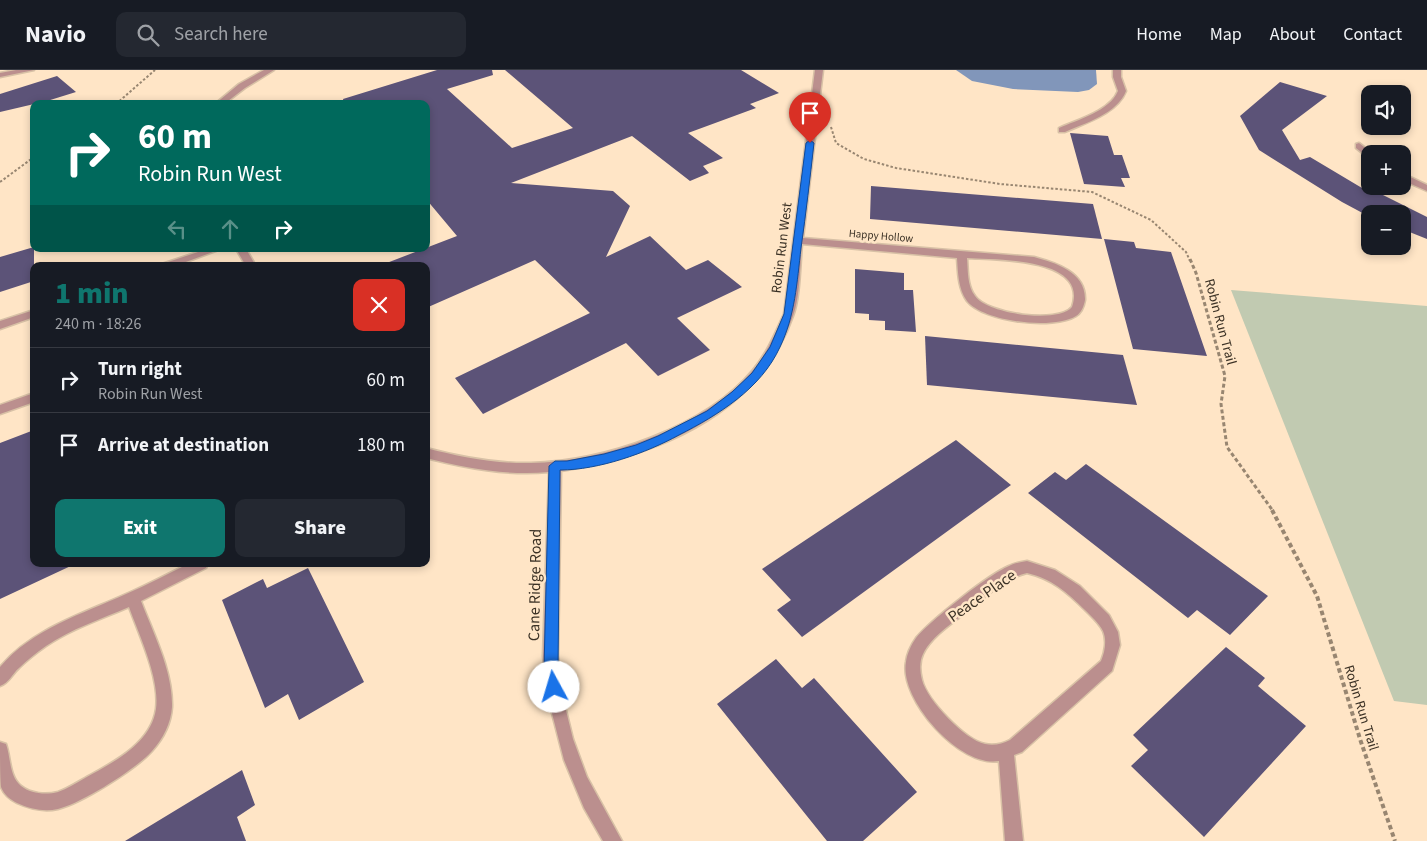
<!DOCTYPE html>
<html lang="en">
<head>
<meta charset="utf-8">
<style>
  body { margin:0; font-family:"Source Sans 3",sans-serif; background:#242831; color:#f1f3f6; height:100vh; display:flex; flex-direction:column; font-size:19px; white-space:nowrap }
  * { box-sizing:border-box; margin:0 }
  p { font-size:16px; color:#9ea1a6 }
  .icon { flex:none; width:28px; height:28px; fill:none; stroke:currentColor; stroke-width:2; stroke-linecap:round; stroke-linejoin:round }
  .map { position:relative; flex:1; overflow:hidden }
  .sheet { position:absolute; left:30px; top:192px; width:400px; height:305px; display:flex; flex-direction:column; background:#171b24; border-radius:10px; box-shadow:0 2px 8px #0003 }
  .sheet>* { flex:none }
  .top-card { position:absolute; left:30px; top:30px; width:400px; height:152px; border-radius:10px; box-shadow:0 2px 8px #0003; background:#00695c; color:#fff; overflow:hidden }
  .buttons { position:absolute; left:1361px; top:15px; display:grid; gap:10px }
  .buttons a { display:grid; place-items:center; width:50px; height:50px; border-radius:10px; background:#171b24; box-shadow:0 2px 8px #0003; font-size:25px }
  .pin { position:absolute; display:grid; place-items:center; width:42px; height:42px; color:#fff; margin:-51px -21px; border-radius:50% 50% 50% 0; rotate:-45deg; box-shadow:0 0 5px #0007 }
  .pin .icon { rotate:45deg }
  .me { position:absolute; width:55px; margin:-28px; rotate:354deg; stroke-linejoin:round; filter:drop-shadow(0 0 4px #0008) }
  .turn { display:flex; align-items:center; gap:18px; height:105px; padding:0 25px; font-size:22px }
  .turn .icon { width:65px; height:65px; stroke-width:2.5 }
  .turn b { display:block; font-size:35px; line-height:42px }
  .lanes { display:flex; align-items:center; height:48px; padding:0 25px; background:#0003; justify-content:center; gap:25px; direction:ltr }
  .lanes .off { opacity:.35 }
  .round { display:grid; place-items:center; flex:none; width:52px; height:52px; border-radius:10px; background:#242831 }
  .summary { display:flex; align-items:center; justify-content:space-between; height:85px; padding:0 25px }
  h1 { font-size:30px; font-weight:800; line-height:38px; color:#0f766e }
  .button { display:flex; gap:10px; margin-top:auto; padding:10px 25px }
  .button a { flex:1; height:58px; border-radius:10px; background:#0f766e; color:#fff; font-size:20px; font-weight:800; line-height:58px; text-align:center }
  .button a+a { background:#242831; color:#f1f3f6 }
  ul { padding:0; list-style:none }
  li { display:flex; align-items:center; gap:15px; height:65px; padding:0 25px; border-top:1px solid #363941 }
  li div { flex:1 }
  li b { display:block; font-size:19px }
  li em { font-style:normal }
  header { display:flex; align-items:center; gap:30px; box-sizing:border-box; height:70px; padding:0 25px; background:#171b24; border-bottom:1px solid #363941 }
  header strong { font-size:24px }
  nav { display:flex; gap:28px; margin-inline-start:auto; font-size:18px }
  .search { width:350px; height:45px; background:#242831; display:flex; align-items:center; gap:12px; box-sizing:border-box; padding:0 18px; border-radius:10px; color:#9ea1a6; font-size:19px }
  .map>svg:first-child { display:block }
  .green { fill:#c1cab1 }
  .water { fill:#8196ba }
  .building { fill:#5c5378 }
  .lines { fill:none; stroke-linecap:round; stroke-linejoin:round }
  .street-casing { stroke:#d8c1a6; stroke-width:3 }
  .path-far2 { stroke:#988671; stroke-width:2; stroke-dasharray:2.5 2; stroke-linecap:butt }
  .path-far1 { stroke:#988671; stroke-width:3; stroke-dasharray:4 2.5; stroke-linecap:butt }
  .path { stroke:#988671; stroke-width:4; stroke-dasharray:4.5 3; stroke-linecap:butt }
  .street { fill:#bb8f8e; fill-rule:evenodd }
  .route { fill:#1a73e8; stroke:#114b97 }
  .labels { text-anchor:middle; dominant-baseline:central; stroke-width:5; stroke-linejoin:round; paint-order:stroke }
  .far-street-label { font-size:11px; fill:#3b3125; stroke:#ffe5c6 }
  .street-label { font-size:14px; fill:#3b3125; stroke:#ffe5c6 }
  .near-street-label { font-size:16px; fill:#3b3125; stroke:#ffe5c6 }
</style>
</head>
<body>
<header>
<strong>Navio</strong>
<div class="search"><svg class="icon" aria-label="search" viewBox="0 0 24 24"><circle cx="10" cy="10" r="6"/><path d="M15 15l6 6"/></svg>Search here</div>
<nav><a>Home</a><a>Map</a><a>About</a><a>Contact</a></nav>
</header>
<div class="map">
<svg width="1427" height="771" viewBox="0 0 1427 771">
  <rect width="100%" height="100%" fill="#ffe5c6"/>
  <path class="green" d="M1231 220 1427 236V635L1394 631Z"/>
  <path class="water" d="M956 0H1096L1097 14 1089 20 1078 22 1013 19 972 11Z"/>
  <g class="building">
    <path d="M437 0H492L493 5 447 19 512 78 573 58 505 0H741L779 23 750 34 756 38 688 63 723 88 703 96 709 103 690 111 632 66 511 113 613 121 630 136 606 187 650 166 686 200 708 190 742 217 677 248 710 280 658 306 626 273 483 344 455 308 590 243 535 190 426 238V196H384V194L457 166 426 129V34H344L343 29Z"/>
    <path d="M57 6 76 22 47 31 0 42V24Z"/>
    <path d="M1280 12 1327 26 1282 60 1300 90 1310 87 1362 118 1365 116 1427 147V169L1402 159V144H1370V147L1342 132 1259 80 1240 46Z"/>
    <path d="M1070 63 1108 66 1114 85H1122L1130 108H1121L1125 117 1084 114Z"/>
    <path d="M871 116 1093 134 1102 169 870 149Z"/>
    <path d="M1104 169 1134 172 1136 178 1171 182 1207 286 1133 279Z"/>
    <path d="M34 177V211L0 222V187Z"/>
    <path d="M855 199 904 203V220H913L916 262 885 260V251L869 250V244L855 243Z"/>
    <path d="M925 266 1123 285 1137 335 927 315Z"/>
    <path d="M34 360V494H75L0 529V373Z"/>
    <path d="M956 370 1011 415 802 567 777 540 791 530 762 499Z"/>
    <path d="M1086 394 1268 526 1230 565 1197 540 1188 548 1028 423 1055 402 1066 410Z"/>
    <path d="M308 498 364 612 299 650 288 624 265 638 222 530 263 509 267 518Z"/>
    <path d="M1226 577 1265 608 1258 616 1306 656 1204 767 1131 696 1148 680 1133 665Z"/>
    <path d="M776 589 802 618 814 608 917 722 863 771H827L717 634Z"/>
    <path d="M242 700 255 735 237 747 246 771H125Z"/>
  </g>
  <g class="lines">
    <g class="street-casing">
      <g id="street">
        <path d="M16 0H34L0 7V3Z"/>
        <path d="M264 0H274L245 18 224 34H215L239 14Z"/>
        <path d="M815 0H823L803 168 1034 187C1056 193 1086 202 1085 230 1084 236 1081 243 1076 246 1054 260 984 252 967 231 958 219 958 202 957 188L802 174C800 195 800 228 793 246 758 345 658 385 561 401L558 586 562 624 573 669 587 707 622 771H603L584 738 564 690 547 624 543 586 549 402C507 406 466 398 426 388V378C460 387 496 394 531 393 603 392 706 357 753 300 767 283 775 264 784 244ZM967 188C995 190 1089 187 1072 237 1058 254 987 244 975 226 967 216 968 200 967 188Z"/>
        <path d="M1113 0H1121V7L1126 21C1117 44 1085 53 1065 62H1059V58C1077 50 1110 41 1118 21L1113 7Z"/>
        <path d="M1359 73 1373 84H1370V89L1356 78V74Z"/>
        <path d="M1402 103 1427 115V121L1402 110Z"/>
        <path d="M207 179H221L175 196H161L162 194Z"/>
        <path d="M236 179H246L256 196H246Z"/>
        <path d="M34 240V247L0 259V251Z"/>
        <path d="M34 323V332L0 344V335Z"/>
        <path d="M1027 491 1055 500 1080 516 1109 545 1118 562 1120 575 1112 601 1022 682 1014 685 1023 771H1005L999 691C960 698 899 629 906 592 907 584 911 575 916 568 931 550 988 505 1009 496 1014 493 1021 492 1027 491ZM1027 503C1052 509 1067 522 1085 540 1091 546 1099 553 1103 561 1107 570 1105 582 1101 591L1010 670C1002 674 994 676 985 674 965 670 927 630 922 610 920 602 919 592 923 584 932 565 957 550 973 537 989 524 1006 508 1027 503Z"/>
        <path d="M188 494H208L206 498 141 531C153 563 173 601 172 637 171 653 163 669 152 681 136 699 82 733 58 739 44 742 30 739 17 733 11 730 4 725 1 717 0 707 0 684 0 672L6 674C11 688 9 706 21 716 31 724 46 725 58 722 67 719 76 713 85 708 112 693 151 674 156 639 160 608 139 565 129 537 101 549 71 559 46 576 36 583 27 590 19 598 12 604 9 613 0 616V597C32 559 82 544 126 524 147 515 167 504 188 494Z"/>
      </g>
    </g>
    <g class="path-far2">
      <path d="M116 34 155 0"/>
      <path d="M831 57 836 73 864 89 896 98 1000 114 1092 122 1151 150 1186 182 1190 191"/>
      <path d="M0 112 34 87"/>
    </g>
    <path class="path-far1" d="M1190 189 1196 203 1225 306 1221 334 1227 377 1273 441"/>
    <path class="path" d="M1272 440 1317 526 1360 669 1395 771"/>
    <use href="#street" class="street"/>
  </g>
  <path class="route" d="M810 70 814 73C810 108 806 143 801 178 797 212 795 246 780 277 761 319 718 345 679 365 646 383 599 400 560 400L558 599 561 617 558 622 554 623 549 622 544 599 549 396 555 391H567L604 384 636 375 658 366 707 341 732 322 752 303 770 277 784 244 806 73Z"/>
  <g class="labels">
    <g class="far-street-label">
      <text transform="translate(881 166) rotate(5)">Happy Hollow</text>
    </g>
    <g class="street-label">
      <text transform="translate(782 178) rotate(-83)">Robin Run West</text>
      <text transform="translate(1220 252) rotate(75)">Robin Run Trail</text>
      <text transform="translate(1361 638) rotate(73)">Robin Run Trail</text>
    </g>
    <g class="near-street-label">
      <text transform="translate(535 515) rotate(-89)">Cane Ridge Road</text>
      <text transform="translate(982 526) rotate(-35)">Peace Place</text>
    </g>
  </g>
</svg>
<div class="buttons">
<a><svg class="icon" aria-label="sound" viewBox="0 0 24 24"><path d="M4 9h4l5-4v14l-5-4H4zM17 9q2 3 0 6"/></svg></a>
<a>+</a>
<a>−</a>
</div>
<div class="pin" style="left:810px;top:73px;background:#d93025"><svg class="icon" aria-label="arrive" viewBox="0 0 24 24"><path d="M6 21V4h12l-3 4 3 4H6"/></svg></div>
<svg class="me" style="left:554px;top:617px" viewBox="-20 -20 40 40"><circle r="19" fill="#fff"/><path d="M0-13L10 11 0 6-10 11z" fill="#1a73e8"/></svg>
<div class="top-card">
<div class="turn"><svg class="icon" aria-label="right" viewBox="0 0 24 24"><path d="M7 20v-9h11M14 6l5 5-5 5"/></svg><div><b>60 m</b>Robin Run West</div></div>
<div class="lanes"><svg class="icon off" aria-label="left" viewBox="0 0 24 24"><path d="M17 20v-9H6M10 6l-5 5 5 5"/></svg><svg class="icon off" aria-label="ahead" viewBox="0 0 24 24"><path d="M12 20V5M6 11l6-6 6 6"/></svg><svg class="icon" aria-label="right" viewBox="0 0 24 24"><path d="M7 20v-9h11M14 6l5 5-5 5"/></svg></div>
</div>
<section class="sheet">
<div class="summary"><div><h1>1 min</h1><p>240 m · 18:26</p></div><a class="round" style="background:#d93025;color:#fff"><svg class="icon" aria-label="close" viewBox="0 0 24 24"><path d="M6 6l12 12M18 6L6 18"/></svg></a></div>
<ul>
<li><svg class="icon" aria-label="right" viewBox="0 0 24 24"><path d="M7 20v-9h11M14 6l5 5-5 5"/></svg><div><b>Turn right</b><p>Robin Run West</p></div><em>60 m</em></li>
<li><svg class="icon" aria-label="arrive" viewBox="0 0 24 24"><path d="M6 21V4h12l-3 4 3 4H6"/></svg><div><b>Arrive at destination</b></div><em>180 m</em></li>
</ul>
<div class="button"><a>Exit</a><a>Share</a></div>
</section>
</div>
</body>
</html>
